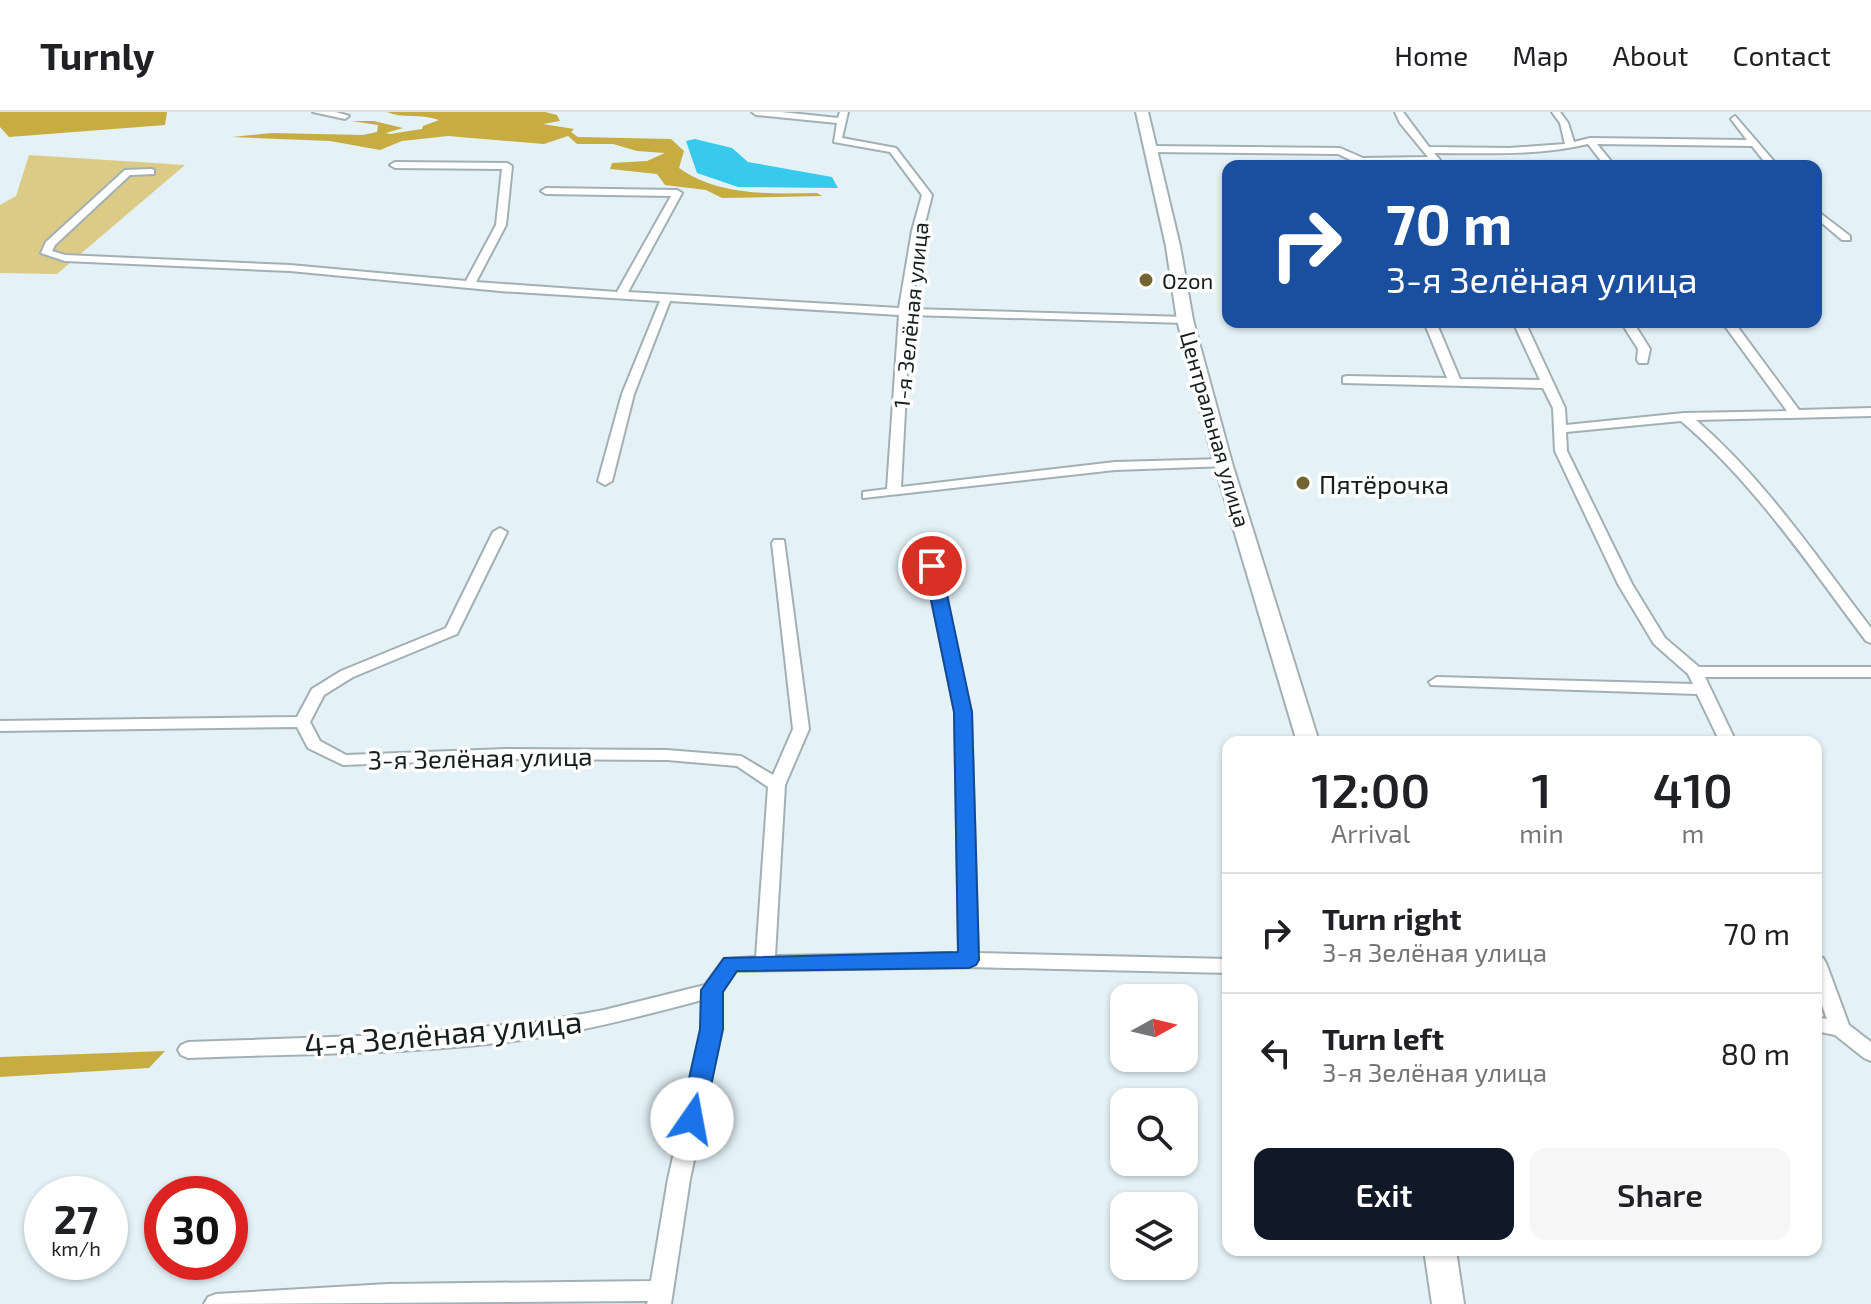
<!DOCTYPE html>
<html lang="en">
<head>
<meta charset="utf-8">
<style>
  body { margin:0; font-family:"Exo 2",sans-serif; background:#f6f6f6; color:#202124; height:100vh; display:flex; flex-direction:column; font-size:30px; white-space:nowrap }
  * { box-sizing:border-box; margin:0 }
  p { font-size:26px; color:#757577 }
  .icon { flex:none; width:44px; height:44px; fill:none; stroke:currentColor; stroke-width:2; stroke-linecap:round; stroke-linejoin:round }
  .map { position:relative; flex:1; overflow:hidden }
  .side { position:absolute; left:1222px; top:624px; width:600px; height:520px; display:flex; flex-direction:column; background:#fff; border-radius:16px; box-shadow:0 2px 6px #0004 }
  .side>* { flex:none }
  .guide { position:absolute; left:1222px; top:48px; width:600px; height:168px; border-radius:16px; box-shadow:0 2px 6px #0004; background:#1a4fa0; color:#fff; overflow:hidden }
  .needle { width:52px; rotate:82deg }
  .tools { position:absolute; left:1110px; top:872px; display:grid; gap:16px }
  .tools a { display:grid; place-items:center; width:88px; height:88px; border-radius:16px; background:#fff; box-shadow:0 2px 6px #0004; font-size:40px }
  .speed { position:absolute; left:24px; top:1064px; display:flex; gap:16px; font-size:40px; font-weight:700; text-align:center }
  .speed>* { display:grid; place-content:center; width:104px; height:104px; border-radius:50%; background:#fff; box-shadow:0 2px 6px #0004; line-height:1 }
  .speed small { font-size:20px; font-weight:400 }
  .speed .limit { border:12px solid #d22; background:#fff; color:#111 }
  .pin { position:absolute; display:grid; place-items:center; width:68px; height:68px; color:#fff; margin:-34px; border:4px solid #fff; border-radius:50%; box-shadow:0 2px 8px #0007 }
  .me { position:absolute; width:88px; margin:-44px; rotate:12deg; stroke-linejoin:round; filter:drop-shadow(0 0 6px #0008) }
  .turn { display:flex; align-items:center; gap:28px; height:168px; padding:0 32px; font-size:36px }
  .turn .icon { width:104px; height:104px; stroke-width:2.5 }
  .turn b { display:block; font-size:56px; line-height:68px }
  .eta { display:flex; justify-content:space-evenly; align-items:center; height:136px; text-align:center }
  .eta b { font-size:48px; font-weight:600; line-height:56px }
  .button { display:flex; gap:16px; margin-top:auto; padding:16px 32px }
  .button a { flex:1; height:92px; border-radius:16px; background:#111827; color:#fff; font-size:32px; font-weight:600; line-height:92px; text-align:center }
  .button a+a { background:#f6f6f6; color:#202124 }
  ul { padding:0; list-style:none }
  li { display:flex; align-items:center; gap:24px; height:120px; padding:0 32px; border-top:2px solid #e0e0e0 }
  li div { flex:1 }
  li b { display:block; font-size:30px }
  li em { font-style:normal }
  header { display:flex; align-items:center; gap:48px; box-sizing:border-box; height:112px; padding:0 40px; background:#fff; border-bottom:2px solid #e0e0e0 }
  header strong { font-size:38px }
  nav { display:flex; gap:44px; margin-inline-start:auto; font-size:28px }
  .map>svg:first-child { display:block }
  .green { fill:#dccb87 }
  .forest { fill:#c6ac41 }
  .water { fill:#37caed }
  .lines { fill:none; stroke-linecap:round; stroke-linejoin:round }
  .street-casing { stroke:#a2b0b4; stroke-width:4 }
  .secondary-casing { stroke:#a2b0b4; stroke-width:4 }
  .street { fill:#fff; fill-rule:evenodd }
  .secondary { fill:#fff; fill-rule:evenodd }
  .route { fill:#1a73e8; stroke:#114b97; stroke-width:2 }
  .poi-dot { fill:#726532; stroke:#fff; stroke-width:3 }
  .labels { text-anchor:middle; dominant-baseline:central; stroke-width:7; stroke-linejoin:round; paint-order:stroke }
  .far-poi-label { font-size:22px; fill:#181d1e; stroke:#fff; text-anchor:start }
  .far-street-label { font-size:22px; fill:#181d1e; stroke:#fff }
  .poi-label { font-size:26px; fill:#181d1e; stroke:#fff; text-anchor:start }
  .street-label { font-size:26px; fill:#181d1e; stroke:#fff }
  .near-street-label { font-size:32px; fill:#181d1e; stroke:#fff }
</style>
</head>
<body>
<header>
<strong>Turnly</strong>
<nav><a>Home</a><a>Map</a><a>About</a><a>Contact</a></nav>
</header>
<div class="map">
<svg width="1871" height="1192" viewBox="0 0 1871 1192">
  <rect width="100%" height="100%" fill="#e4f2f7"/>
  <path class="green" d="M29 43 185 53 57 162 0 161V93L16 84Z"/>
  <g class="forest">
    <path d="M0 0H167L165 13 9 25 0 15Z"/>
    <path d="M387 0H545L557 3 560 9 543 12 574 17 571 20 578 25 671 27 684 39 679 56C718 84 771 82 817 81L822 84 722 86 706 78 665 73 657 62 610 57 612 51 647 49 665 41 637 39 613 32H577L568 24 544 32 448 24 402 29 380 38 330 29 232 25 272 21 363 23 377 20 378 13 351 9H374L403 16 386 21 390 22 422 17 423 14 439 8C420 1 402 7 387 0Z"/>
    <path d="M165 939 149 956 0 965V945Z"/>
  </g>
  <path class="water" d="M695 27 732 36 748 50 832 65 838 76 738 75 697 61 686 29Z"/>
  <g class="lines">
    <g class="street-casing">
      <g id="street">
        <path d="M313 0H336L349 4 345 7Z"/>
        <path d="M752 0H781L838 6 840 0H848L842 26 896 36 932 83 923 119 911 197 1185 205 1191 208 1185 211 910 203 901 375 1115 350 1223 347 1228 348V354L1115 358 863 386V380L887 377 899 203 670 189 634 282 612 369 605 373 598 369 622 282 660 189 500 179 290 159 65 149 41 141 46 130 125 58 151 57 154 58V62L130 63 55 133 52 139 65 143 290 153 466 169 496 113 502 57 395 56 390 53 395 50 507 51 512 54 506 113 476 170 617 180 671 84 546 82 541 79 546 76 677 78 682 81 628 180 899 196 912 119 922 83 890 40 834 30 837 11 756 3Z"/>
        <path d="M1395 0H1403L1429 35 1509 36 1565 32 1560 11 1552 0H1560L1568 11 1574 30 1590 26 1747 28 1731 7 1735 4 1778 54H1768L1752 34 1597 32 1615 54H1605L1588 32C1538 44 1486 41 1434 41L1440 48 1438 50 1367 52 1368 54H1358L1357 51 1338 42 1151 40 1146 37 1151 34 1340 36 1363 46 1428 45 1400 11Z"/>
        <path d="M1816 98 1850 124V128H1842L1816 106Z"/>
        <path d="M1424 210H1436L1460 267 1540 268 1513 210H1525L1565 296 1566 313 1684 301 1787 299 1722 210H1734L1799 298 1871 296V304L1696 308C1765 368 1816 444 1871 516V531L1866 529C1808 452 1755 372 1681 309L1566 320 1567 339 1632 472 1665 526 1699 555H1871V565H1705L1736 630H1720L1697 582 1431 573 1429 570 1437 565 1693 572 1688 562 1654 532 1618 472 1555 339 1553 296 1543 276 1343 271V265L1347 264 1447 266Z"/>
        <path d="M1621 210H1633L1650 237 1647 251H1639L1637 248 1638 237Z"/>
        <path d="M500 416 507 420 457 522 353 565 324 583 310 610 320 629 346 643 506 637 667 638 741 644 773 663 793 617 772 431 774 428H784L809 617 785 673 775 844 959 841 955 600 925 454 932 450 937 451 971 600 978 841 1228 847V861L969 855 736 859 722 879V917L690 1067 671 1192H647L648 1189 204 1192 208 1185 216 1182 388 1172 651 1169 668 1067 702 917V888C649 902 596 916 542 925 425 943 306 941 188 946L181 943 178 938 181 933 188 930 389 923 539 910 604 898 705 873 724 847 756 845 768 675 737 654 667 648 506 647 343 653 308 636 297 615 0 619V609L297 605 312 577 341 559 446 516 493 420Z"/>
        <path d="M1816 844 1823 846 1826 851 1849 913 1871 930V949L1864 946 1835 923 1816 919V905L1827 907 1816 877Z"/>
      </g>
    </g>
    <g class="secondary-casing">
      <g id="secondary">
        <path d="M1136 0H1148L1180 134 1193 208 1232 351 1319 630H1297L1214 351 1177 208 1166 134Z"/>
        <path d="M1424 1138H1456L1464 1192H1432Z"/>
      </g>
    </g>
    <use href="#street" class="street"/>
    <use href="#secondary" class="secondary"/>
  </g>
  <path class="route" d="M932 449 941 454 972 600 979 848 976 853 969 856 737 859 723 880V917L704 1007 700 1014 692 1016 684 1014 680 1007 700 917 701 878 724 846 958 840 954 600 924 454Z"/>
  <g class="poi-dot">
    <circle cx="1146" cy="168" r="8"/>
    <circle cx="1303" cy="371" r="8"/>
  </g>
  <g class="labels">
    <g class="far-poi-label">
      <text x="1162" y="168">Ozon</text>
    </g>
    <g class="far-street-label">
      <text transform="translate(910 203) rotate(-84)">1-я Зелёная улица</text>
      <text transform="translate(1216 317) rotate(74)">Центральная улица</text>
    </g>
    <g class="poi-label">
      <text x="1319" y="371">Пятёрочка</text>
    </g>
    <g class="street-label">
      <text transform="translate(480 645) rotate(-1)">3-я Зелёная улица</text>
    </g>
    <g class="near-street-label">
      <text transform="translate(443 920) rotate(-5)">4-я Зелёная улица</text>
    </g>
  </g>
</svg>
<div class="tools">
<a><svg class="needle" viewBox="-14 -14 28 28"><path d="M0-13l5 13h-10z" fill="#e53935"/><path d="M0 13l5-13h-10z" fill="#757577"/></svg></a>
<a><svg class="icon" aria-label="search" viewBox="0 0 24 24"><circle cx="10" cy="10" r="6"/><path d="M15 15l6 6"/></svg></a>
<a><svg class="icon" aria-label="layers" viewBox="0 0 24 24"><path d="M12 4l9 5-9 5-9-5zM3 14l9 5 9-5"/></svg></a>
</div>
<div class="speed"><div>27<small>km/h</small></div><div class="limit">30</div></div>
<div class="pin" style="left:932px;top:454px;background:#d93025"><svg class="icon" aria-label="arrive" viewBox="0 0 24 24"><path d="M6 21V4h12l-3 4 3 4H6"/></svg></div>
<svg class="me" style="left:692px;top:1007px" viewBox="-20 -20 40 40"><circle r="19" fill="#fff"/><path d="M0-13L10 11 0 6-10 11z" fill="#1a73e8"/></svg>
<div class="guide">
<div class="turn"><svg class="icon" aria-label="right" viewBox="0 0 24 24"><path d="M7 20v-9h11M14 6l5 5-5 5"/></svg><div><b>70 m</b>3-я Зелёная улица</div></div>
</div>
<section class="side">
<div class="eta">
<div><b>12:00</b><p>Arrival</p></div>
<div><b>1</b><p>min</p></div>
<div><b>410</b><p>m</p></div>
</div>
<ul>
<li><svg class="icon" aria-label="right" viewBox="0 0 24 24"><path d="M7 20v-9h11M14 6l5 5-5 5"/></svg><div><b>Turn right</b><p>3-я Зелёная улица</p></div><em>70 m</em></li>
<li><svg class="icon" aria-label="left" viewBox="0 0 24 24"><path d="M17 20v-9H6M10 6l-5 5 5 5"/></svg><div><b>Turn left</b><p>3-я Зелёная улица</p></div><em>80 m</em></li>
</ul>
<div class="button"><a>Exit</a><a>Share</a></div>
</section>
</div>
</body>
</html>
